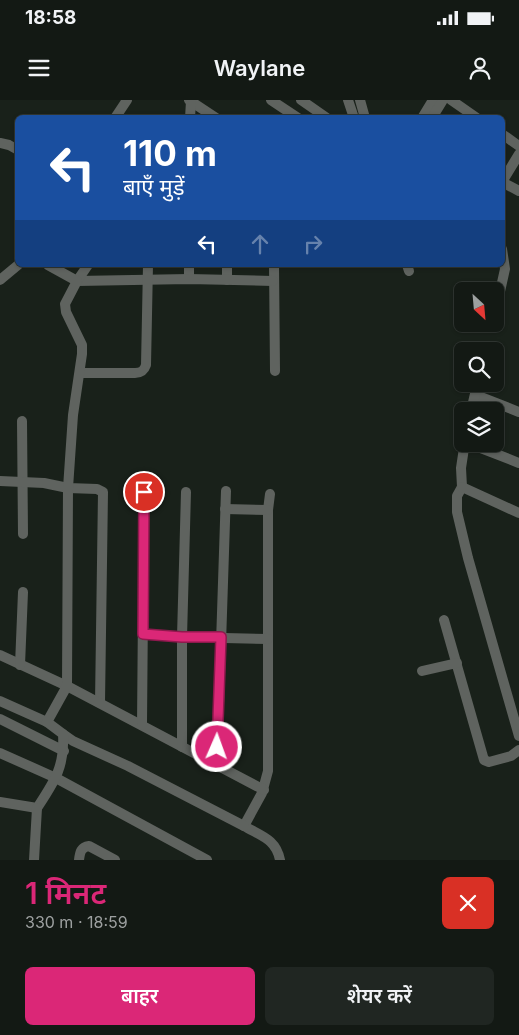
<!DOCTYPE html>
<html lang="hi">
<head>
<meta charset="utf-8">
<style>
  body { margin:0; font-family:Inter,"Noto Sans Devanagari",sans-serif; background:#202622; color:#f1f3f6; height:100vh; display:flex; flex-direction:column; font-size:19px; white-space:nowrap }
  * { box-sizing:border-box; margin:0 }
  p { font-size:16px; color:#9da0a0 }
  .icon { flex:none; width:28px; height:28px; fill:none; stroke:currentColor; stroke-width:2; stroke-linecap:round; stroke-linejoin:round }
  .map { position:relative; height:760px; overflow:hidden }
  .details { display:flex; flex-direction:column; background:#131914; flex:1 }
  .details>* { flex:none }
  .hud { position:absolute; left:15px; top:15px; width:490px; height:152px; border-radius:8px; box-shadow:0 1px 4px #0004,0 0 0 1px #323834; background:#1a4fa0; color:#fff; overflow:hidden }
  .needle { width:32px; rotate:154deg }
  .tools { position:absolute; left:454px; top:182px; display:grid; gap:10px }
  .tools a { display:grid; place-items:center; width:50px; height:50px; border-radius:8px; background:#131914; box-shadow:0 1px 4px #0004,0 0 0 1px #323834; font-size:25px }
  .pin { position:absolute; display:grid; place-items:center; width:42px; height:42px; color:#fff; margin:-21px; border:2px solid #fff; border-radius:50%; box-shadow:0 1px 5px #0007 }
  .me { position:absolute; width:55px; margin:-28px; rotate:2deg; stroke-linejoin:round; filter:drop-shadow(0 0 4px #0008) }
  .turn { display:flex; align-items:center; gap:18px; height:105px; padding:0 25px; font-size:22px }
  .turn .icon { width:65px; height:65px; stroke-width:2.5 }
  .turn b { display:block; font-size:35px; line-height:42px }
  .lanes { display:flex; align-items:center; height:48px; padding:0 25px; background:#0003; justify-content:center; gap:25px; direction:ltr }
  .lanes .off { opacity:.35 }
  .round { display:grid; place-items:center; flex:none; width:52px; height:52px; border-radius:8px; background:#202622 }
  .headline { display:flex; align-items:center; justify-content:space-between; height:85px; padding:0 25px }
  h1 { font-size:30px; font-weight:600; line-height:38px; color:#db2777 }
  .action { display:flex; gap:10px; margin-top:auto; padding:10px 25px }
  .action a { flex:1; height:58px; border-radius:8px; background:#db2777; color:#fff; font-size:20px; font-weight:600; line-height:58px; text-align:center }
  .action a+a { background:#202622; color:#f1f3f6 }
  .status { display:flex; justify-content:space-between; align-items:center; height:35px; padding:0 25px; background:#131914; direction:ltr }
  .status svg { height:14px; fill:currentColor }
  header { display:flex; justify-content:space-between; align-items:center; height:65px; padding:0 25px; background:#131914; font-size:22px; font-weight:600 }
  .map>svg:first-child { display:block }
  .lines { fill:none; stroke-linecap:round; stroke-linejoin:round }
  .minor { stroke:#5f635f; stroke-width:10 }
  .route-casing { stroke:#8e194d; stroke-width:12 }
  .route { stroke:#db2777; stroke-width:9 }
</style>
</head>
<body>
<div class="status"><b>18:58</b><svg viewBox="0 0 49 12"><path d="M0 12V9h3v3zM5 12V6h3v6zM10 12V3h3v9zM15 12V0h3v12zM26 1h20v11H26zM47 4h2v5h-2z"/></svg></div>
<header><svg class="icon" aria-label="menu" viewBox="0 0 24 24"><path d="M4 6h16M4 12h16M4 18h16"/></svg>Waylane<svg class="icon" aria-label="person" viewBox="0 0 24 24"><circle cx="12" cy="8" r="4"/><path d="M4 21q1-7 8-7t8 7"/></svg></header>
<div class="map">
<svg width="519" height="760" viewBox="0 0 519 760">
  <rect width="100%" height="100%" fill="#19211a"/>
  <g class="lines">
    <g class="minor">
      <path d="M189 0 216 18"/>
      <path d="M271 0 298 18"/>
      <path d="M301 0 327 18"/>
      <path d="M348 0 354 18"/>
      <path d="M360 0 365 18"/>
      <path d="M451 0 477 18"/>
      <path d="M115 18 127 0"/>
      <path d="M190 18 191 1"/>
      <path d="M422 18 433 0"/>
      <path d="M432 18 443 0"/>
      <path d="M502 34 519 46"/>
      <path d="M0 43 9 45 18 50"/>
      <path d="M502 82 519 54"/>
      <path d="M502 82 519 91"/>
      <path d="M274 165 275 271"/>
      <path d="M407 165 409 171"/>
      <path d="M189 179V165"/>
      <path d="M0 180 18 165"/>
      <path d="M227 180V165"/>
      <path d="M77 181 189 179 273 181"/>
      <path d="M77 181 88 165"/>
      <path d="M495 214 505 169 502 149"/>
      <path d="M80 273H135C141 273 144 271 146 265L148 165"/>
      <path d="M478 296 519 312"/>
      <path d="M471 311 477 285"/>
      <path d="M22 321 23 434"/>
      <path d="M465 344 464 348 473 345 519 363"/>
      <path d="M464 348 461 368 462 387 457 396V412L468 458 519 636"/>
      <path d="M0 381 44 383 68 388 97 389 103 392 100 603"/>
      <path d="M462 387 519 413"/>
      <path d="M270 394 268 410V671L262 693 244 726C261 736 276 739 280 760"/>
      <path d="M225 409 268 410"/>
      <path d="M444 520 484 660 489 662 511 656 519 650"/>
      <path d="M143 534 182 537 268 539"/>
      <path d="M0 555 67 586 264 690"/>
      <path d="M20 565 23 492"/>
      <path d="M422 571 457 563"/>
      <path d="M0 601 47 622"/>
      <path d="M0 619 64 651"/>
      <path d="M142 625 144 392"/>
      <path d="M63 634 73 641 128 666 244 726"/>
      <path d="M182 647V537L186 392"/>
      <path d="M0 653 56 678 207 760"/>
      <path d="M217 665 226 391"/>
      <path d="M0 702 37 708C54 682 65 667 63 634L47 622 67 586 68 388 73 315 82 254V245L66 212 65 204 77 181 48 165"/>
      <path d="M34 760 37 708"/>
      <path d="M79 760C80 752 81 747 89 746L115 760"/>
    </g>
  </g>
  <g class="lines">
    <g class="route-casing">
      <path id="route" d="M144 392 143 534 182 537H221L217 647"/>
    </g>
    <use href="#route" class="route"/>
  </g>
</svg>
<div class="tools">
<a><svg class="needle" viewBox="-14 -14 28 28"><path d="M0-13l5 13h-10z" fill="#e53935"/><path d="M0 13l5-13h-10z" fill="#9da0a0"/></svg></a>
<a><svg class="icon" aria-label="search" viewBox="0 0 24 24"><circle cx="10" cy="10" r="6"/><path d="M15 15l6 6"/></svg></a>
<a><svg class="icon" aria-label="layers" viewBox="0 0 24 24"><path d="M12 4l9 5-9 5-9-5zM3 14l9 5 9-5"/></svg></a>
</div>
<div class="pin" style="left:144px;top:392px;background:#d93025"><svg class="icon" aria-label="arrive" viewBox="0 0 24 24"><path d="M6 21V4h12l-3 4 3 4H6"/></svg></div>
<svg class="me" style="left:217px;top:647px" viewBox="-20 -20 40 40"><circle r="17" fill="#db2777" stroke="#fff" stroke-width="3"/><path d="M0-11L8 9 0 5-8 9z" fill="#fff"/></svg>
<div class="hud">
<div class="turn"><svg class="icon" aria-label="left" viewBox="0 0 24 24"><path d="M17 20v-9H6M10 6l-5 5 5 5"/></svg><div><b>110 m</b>बाएँ मुड़ें</div></div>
<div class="lanes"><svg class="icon" aria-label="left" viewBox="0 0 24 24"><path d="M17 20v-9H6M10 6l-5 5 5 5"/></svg><svg class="icon off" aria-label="ahead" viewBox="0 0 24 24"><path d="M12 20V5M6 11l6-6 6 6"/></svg><svg class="icon off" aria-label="right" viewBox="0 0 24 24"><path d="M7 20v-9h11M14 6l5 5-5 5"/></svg></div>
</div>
</div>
<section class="details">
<div class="headline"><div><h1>1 मिनट</h1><p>330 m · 18:59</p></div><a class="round" style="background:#d93025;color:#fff"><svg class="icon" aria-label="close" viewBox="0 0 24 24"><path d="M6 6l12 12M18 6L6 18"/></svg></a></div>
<div class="action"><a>बाहर</a><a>शेयर करें</a></div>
</section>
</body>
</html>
